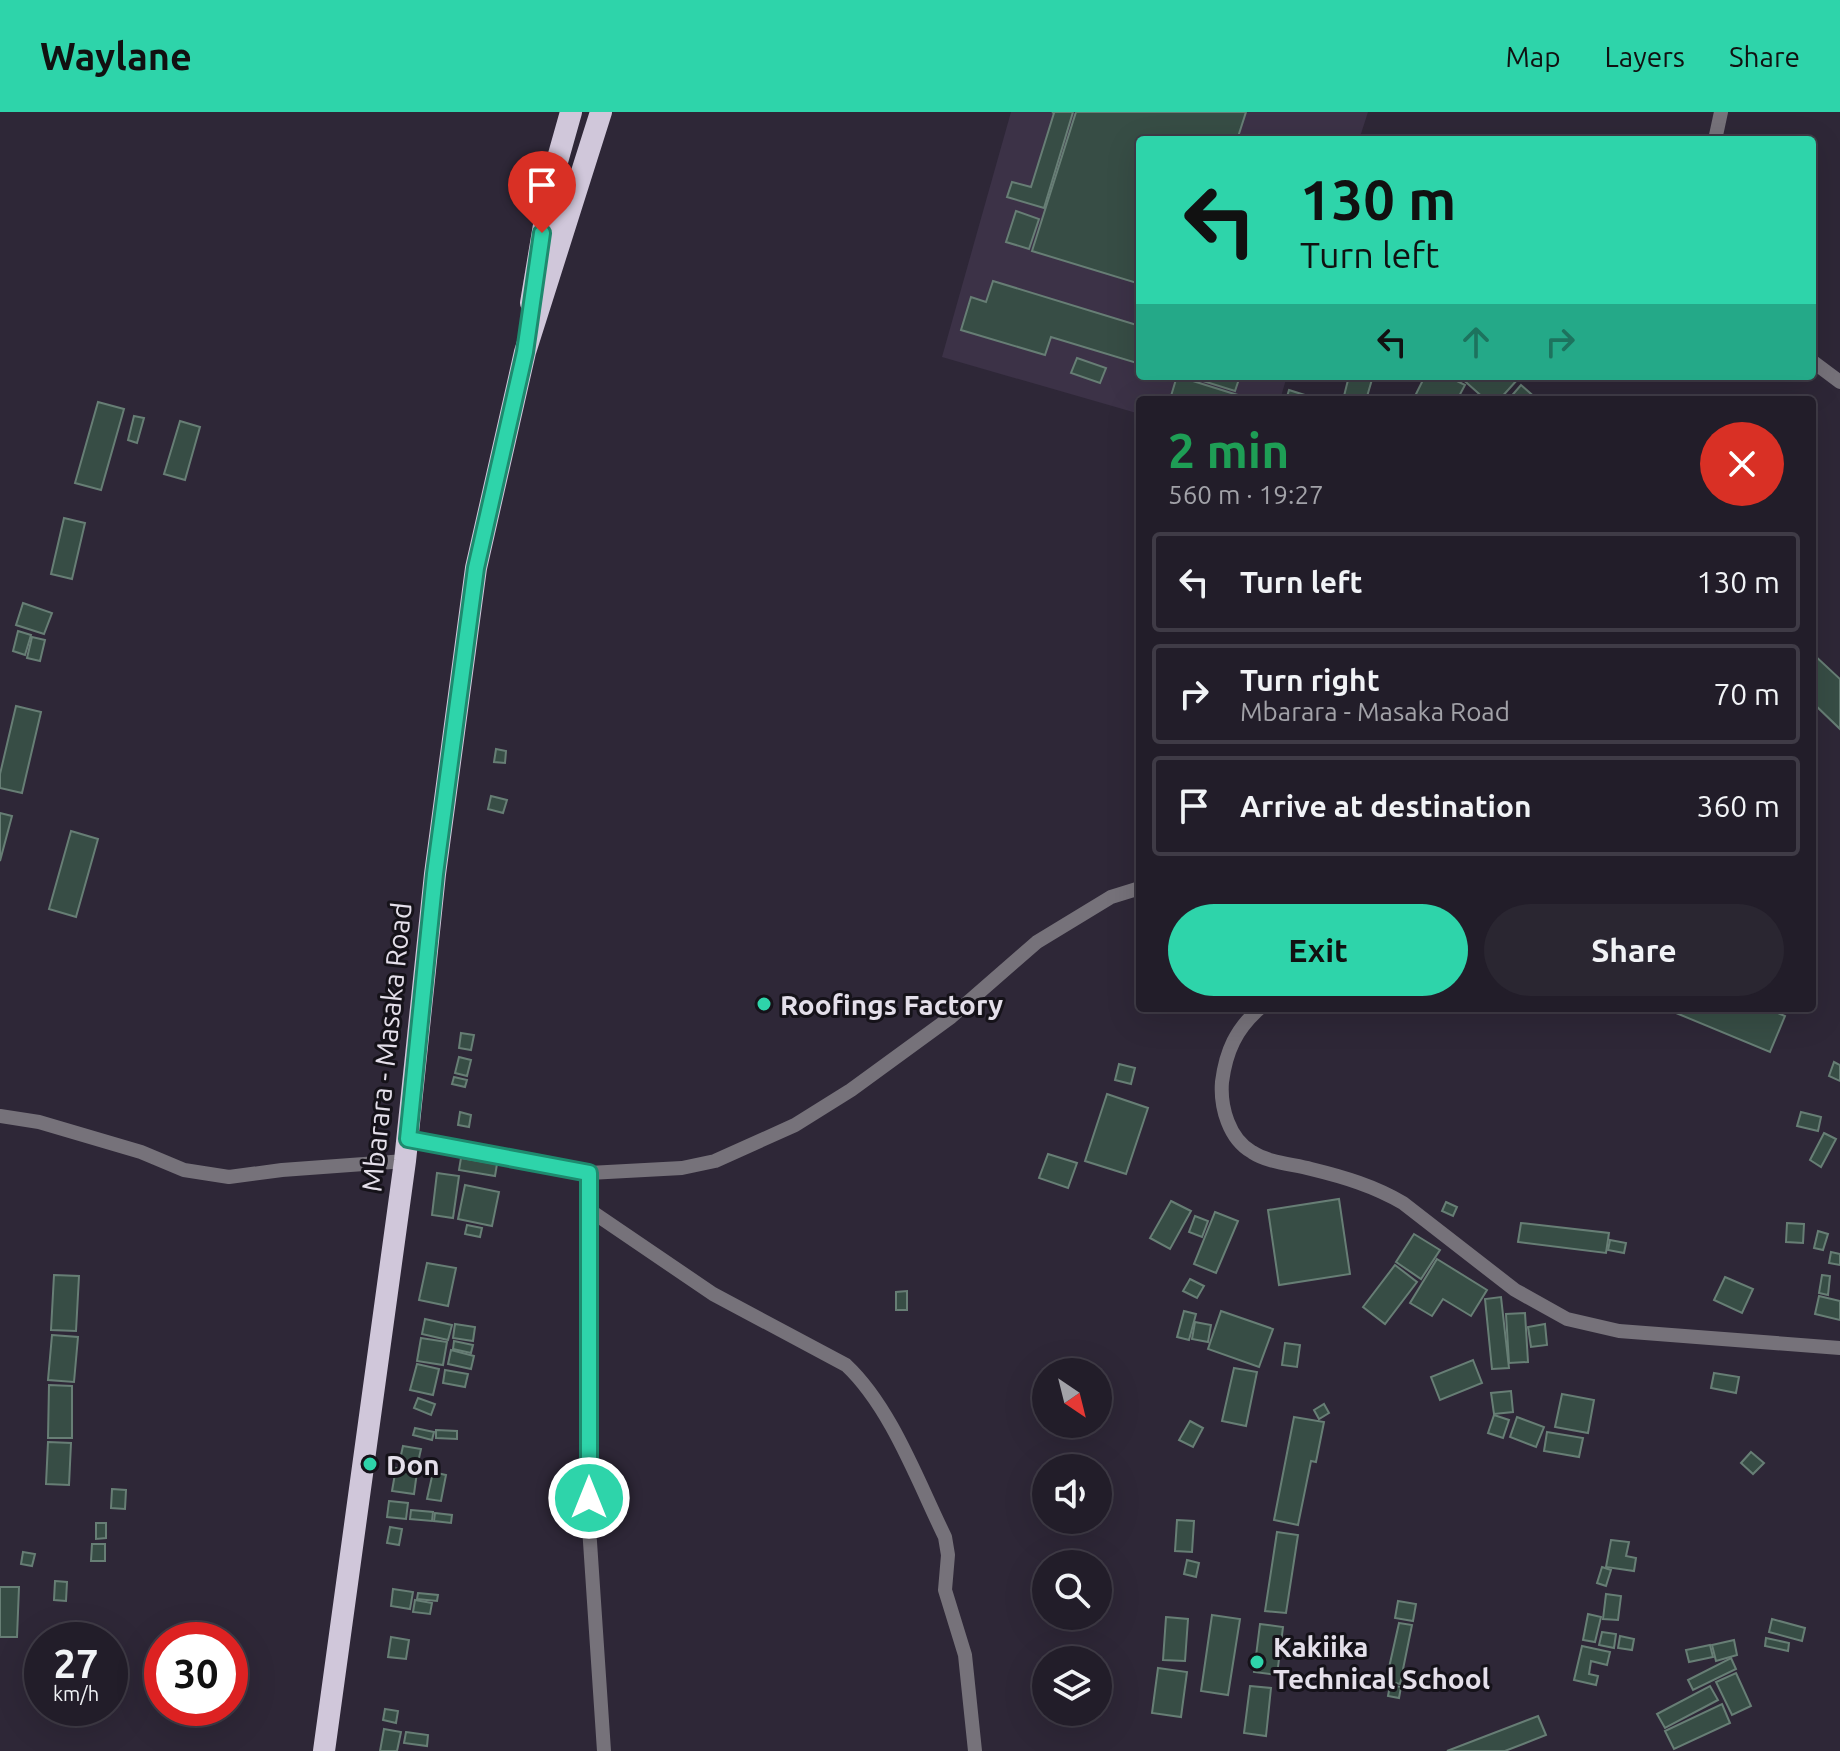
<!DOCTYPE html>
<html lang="en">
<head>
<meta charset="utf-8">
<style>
  body { margin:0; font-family:Ubuntu,sans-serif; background:#2a2631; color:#f1f3f6; height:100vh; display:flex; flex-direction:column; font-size:30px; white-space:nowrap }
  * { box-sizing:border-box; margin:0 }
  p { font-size:26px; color:#a2a2a8 }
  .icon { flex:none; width:44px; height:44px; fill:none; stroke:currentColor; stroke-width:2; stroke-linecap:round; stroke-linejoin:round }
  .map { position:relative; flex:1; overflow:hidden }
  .panel { position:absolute; left:1136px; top:284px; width:680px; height:616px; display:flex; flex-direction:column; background:#221d29; border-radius:8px; box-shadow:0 8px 32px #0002,0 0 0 2px #3f3b46 }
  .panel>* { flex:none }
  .guide { position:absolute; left:1136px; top:24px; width:680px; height:244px; border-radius:8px; box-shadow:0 8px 32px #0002,0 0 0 2px #3f3b46; background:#2ed4aa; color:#111; overflow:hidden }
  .needle { width:52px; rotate:145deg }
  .buttons { position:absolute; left:1032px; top:1246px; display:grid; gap:16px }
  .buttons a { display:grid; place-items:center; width:80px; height:80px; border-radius:50%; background:#221d29; box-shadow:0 8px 32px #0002,0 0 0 2px #3f3b46; font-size:40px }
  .speed { position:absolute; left:24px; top:1510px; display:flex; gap:16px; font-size:40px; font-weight:700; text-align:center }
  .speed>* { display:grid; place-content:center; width:104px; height:104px; border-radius:50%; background:#221d29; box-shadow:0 8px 32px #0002,0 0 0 2px #3f3b46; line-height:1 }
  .speed small { font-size:20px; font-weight:400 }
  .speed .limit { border:12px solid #d22; background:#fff; color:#111 }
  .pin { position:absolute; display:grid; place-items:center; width:68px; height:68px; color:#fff; margin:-82px -34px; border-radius:50% 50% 50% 0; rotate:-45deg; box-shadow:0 0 8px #0007 }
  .pin .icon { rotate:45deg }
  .me { position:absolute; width:88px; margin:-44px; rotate:0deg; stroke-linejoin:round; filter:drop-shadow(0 0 6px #0008) }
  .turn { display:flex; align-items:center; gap:28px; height:168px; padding:0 32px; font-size:36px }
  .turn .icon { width:104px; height:104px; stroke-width:2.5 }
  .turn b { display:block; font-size:56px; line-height:68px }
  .lanes { display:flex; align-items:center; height:76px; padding:0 32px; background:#0003; justify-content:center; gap:40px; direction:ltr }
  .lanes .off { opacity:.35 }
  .round { display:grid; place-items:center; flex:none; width:84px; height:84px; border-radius:42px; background:#2a2631 }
  .head { display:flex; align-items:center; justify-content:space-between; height:136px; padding:0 32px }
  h1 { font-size:48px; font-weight:600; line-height:60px; color:#1e9e55 }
  .cta { display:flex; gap:16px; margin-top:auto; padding:16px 32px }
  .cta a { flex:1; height:92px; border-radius:48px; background:#2ed4aa; color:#111; font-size:32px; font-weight:600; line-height:92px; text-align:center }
  .cta a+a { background:#2a2631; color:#f1f3f6 }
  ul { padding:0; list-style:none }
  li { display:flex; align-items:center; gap:24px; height:100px; margin:0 16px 12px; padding:0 16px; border:4px solid #3f3b46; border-radius:8px }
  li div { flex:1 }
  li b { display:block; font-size:30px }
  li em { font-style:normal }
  header { display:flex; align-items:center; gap:48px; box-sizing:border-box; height:112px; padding:0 40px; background:#2ed4aa; color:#111 }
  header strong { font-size:38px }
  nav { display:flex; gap:44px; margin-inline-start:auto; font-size:28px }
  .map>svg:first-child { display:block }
  .built { fill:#3c3247 }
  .building { fill:#374d45; stroke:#677e75; stroke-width:2 }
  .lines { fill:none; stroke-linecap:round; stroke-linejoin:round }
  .minor { stroke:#76727a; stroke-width:14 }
  .trunk { stroke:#d0c7da; stroke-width:22 }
  .route-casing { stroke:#1e8a6e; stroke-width:20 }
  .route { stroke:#2ed4aa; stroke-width:14 }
  .poi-dot { fill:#2ed4aa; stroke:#151219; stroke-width:3 }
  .labels { text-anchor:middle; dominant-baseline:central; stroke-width:6; stroke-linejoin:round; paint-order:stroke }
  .poi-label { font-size:28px; font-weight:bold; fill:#e4dfea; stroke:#151219; text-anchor:start }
  .street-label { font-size:28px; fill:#e4dfea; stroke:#151219 }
</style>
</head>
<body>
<header>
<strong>Waylane</strong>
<nav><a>Map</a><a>Layers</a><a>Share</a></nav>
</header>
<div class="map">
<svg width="1840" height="1639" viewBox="0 0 1840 1639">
  <rect width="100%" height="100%" fill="#2e2737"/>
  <path class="built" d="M1011 0H1368L1359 28H1140V264H1287L1280 288H1140V302L942 245Z"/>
  <g class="building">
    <path d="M1052 0H1073L1044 96 1007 85 1012 70 1031 75 1054 1Z"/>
    <path d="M1076 0H1246L1237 28H1140V172L1032 139Z"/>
    <path d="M1016 99 1039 107 1029 137 1006 130Z"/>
    <path d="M993 169 1140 214V252L1051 225 1045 243 961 218 971 185 986 190Z"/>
    <path d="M1077 246 1106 256 1100 271 1071 261Z"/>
    <path d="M1177 264 1244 285 1243 288H1183L1171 284Z"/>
    <path d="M1187 264H1240L1235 279Z"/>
    <path d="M1349 264H1373L1366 288H1343Z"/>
    <path d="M1425 264H1447L1465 273 1457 288H1413Z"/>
    <path d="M1459 264H1515L1518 267 1499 288H1486Z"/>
    <path d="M1521 273 1538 288H1508Z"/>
    <path d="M1289 278 1311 285 1310 288H1286Z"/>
    <path d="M98 290 124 297 101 378 75 371Z"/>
    <path d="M134 304 144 306 137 331 128 328Z"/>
    <path d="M180 309 200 315 185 368 164 362Z"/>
    <path d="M64 406 85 411 72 467 51 462Z"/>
    <path d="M23 491 52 501 44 522 16 513Z"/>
    <path d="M18 519 31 523 25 543 13 539Z"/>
    <path d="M32 525 45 528 40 549 27 546Z"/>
    <path d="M1812 541 1840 567V617L1812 590Z"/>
    <path d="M16 594 41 600 22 681 0 676V662Z"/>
    <path d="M496 637 506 639 505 651 494 650Z"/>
    <path d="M491 684 507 688 503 701 488 697Z"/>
    <path d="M0 701 12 704 0 749Z"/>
    <path d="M71 719 98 727 76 805 49 797Z"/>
    <path d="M1664 896H1766L1785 904 1770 940Z"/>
    <path d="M461 921 474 923 471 938 459 936Z"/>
    <path d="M459 945 471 948 467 964 455 961Z"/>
    <path d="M1834 950 1840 953V969L1829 964Z"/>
    <path d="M1119 952 1135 956 1131 972 1115 968Z"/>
    <path d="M454 965 467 968 465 975 452 972Z"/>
    <path d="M1107 982 1148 996 1126 1062 1085 1049Z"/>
    <path d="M460 1000 471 1003 469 1015 458 1013Z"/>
    <path d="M1801 1000 1821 1005 1818 1019 1797 1014Z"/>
    <path d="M1824 1021 1836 1027 1821 1055 1810 1048Z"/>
    <path d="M1048 1042 1077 1051 1068 1076 1039 1066Z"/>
    <path d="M461 1046 497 1052 495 1064 459 1058Z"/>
    <path d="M437 1061 459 1064 453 1106 432 1103Z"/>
    <path d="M465 1073 499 1080 492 1114 458 1107Z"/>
    <path d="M1339 1087 1350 1162 1279 1173 1268 1098Z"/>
    <path d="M1171 1089 1191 1099 1170 1137 1150 1126Z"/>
    <path d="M1446 1090 1457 1095 1453 1104 1442 1099Z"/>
    <path d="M1215 1100 1238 1109 1216 1161 1194 1152Z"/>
    <path d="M1195 1104 1208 1109 1202 1125 1189 1120Z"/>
    <path d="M1521 1111 1609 1121 1606 1141 1518 1130Z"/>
    <path d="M1787 1111 1804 1112 1803 1131 1786 1130Z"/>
    <path d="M467 1113 482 1116 480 1125 465 1122Z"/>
    <path d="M1818 1119 1828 1122 1823 1138 1814 1136Z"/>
    <path d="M1414 1122 1440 1138 1421 1167 1396 1150Z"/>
    <path d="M1610 1128 1626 1131 1624 1141 1608 1138Z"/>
    <path d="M1831 1140 1840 1142V1153L1829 1151Z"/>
    <path d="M1437 1147 1487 1178 1471 1204 1443 1187 1432 1204 1410 1191Z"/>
    <path d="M427 1151 456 1156 448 1194 419 1188Z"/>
    <path d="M1395 1153 1417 1170 1385 1212 1363 1195Z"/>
    <path d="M54 1163 79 1164 76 1219 51 1218Z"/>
    <path d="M1822 1163 1830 1164 1828 1183 1819 1181Z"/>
    <path d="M1725 1165 1753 1177 1742 1201 1714 1188Z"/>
    <path d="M1190 1167 1204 1174 1197 1186 1183 1179Z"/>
    <path d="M907 1179V1198H896V1180Z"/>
    <path d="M1819 1184 1840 1189V1208L1815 1202Z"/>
    <path d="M1501 1185 1509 1256 1492 1257 1485 1187Z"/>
    <path d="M1184 1199 1196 1202 1189 1228 1177 1225Z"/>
    <path d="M1221 1199 1273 1217 1259 1255 1208 1237Z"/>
    <path d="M1525 1201 1528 1250 1509 1251 1506 1202Z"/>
    <path d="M425 1207 452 1213 448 1228 422 1222Z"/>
    <path d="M1195 1210 1211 1213 1208 1230 1192 1227Z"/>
    <path d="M455 1212 475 1215 473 1229 453 1226Z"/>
    <path d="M1545 1212 1547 1233 1531 1235 1528 1215Z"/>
    <path d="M52 1223 78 1225 74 1270 48 1268Z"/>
    <path d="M421 1226 447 1230 443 1253 417 1249Z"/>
    <path d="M454 1229 473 1233 471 1241 453 1237Z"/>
    <path d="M1285 1231 1300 1233 1297 1255 1282 1253Z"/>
    <path d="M451 1238 474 1244 471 1257 448 1252Z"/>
    <path d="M1473 1248 1482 1271 1440 1288 1431 1265Z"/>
    <path d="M417 1252 439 1257 433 1283 410 1278Z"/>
    <path d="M1234 1256 1257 1260 1246 1314 1222 1309Z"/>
    <path d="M445 1258 468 1262 465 1275 443 1271Z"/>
    <path d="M1714 1261 1739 1265 1736 1281 1711 1276Z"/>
    <path d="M49 1273 72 1274V1326H48Z"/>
    <path d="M1511 1279 1513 1300 1494 1302 1491 1281Z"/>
    <path d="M1562 1282 1594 1288 1588 1321 1555 1315Z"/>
    <path d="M418 1286 435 1292 431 1303 414 1296Z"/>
    <path d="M1324 1292 1329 1301 1319 1307 1314 1298Z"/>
    <path d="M1494 1303 1509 1308 1503 1326 1488 1321Z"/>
    <path d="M1294 1305 1324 1310 1316 1350 1311 1349 1298 1413 1274 1408Z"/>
    <path d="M1517 1305 1544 1315 1536 1335 1510 1325Z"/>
    <path d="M1190 1309 1203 1316 1193 1335 1179 1328Z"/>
    <path d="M415 1316 434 1320 432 1328 413 1323Z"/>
    <path d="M436 1318 457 1319V1327L436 1326Z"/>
    <path d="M1547 1320 1583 1326 1579 1345 1544 1339Z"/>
    <path d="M48 1330 71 1331 69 1373 46 1372Z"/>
    <path d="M403 1334 421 1337 417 1355 399 1352Z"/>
    <path d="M1751 1340 1764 1351 1753 1362 1741 1351Z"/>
    <path d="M396 1356 417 1360 414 1382 392 1379Z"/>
    <path d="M433 1360 446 1363 441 1389 427 1387Z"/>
    <path d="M112 1377 126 1378 125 1397 111 1396Z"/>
    <path d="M389 1389 408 1391 406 1407 387 1405Z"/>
    <path d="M411 1398 433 1400 432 1409 410 1407Z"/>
    <path d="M435 1401 452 1403 451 1411 434 1409Z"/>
    <path d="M1177 1408 1194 1409 1192 1440 1175 1439Z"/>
    <path d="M96 1411H106V1426L96 1427Z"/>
    <path d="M390 1415 402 1417 399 1433 387 1431Z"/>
    <path d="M1277 1420 1298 1423 1286 1501 1265 1499Z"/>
    <path d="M1611 1428 1629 1430 1626 1444 1636 1446 1634 1459 1606 1455Z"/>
    <path d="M92 1432H105V1449H91Z"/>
    <path d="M23 1440 35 1442 32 1454 21 1452Z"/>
    <path d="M1187 1448 1199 1451 1196 1465 1184 1462Z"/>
    <path d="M1602 1455 1611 1458 1606 1474 1597 1471Z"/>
    <path d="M55 1469 67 1470 66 1489 54 1488Z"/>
    <path d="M0 1475H19L17 1525H0Z"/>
    <path d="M393 1477 413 1480 410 1497 391 1494Z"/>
    <path d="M418 1481 438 1483 437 1489 417 1487Z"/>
    <path d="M1606 1482 1621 1484 1618 1508 1603 1507Z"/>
    <path d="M415 1488 432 1491 430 1502 413 1500Z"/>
    <path d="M1398 1489 1416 1492 1413 1509 1395 1506Z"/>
    <path d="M1588 1502 1601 1505 1595 1530 1583 1528Z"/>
    <path d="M1212 1503 1240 1507 1228 1583 1201 1579Z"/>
    <path d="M1166 1505 1188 1507 1185 1549 1163 1548Z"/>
    <path d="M1772 1507 1805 1516 1802 1529 1769 1520Z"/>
    <path d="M1399 1511 1412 1513 1400 1572 1386 1569Z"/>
    <path d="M1260 1512 1283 1515 1277 1563 1254 1560Z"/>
    <path d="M1602 1520 1616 1522 1614 1536 1599 1533Z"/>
    <path d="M1620 1524 1634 1527 1632 1538 1618 1536Z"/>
    <path d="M391 1525 409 1528 406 1547 388 1545Z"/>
    <path d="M1766 1526 1789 1531 1788 1539 1765 1534Z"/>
    <path d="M1734 1528 1737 1543 1716 1549 1712 1533Z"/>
    <path d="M1710 1533 1713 1545 1689 1550 1686 1538Z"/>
    <path d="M1582 1534 1610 1540 1607 1553 1591 1549 1589 1562 1598 1564 1596 1573 1574 1568Z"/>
    <path d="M1731 1546 1736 1557 1693 1578 1688 1568Z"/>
    <path d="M1158 1556 1187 1560 1181 1605 1152 1601Z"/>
    <path d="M1736 1561 1751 1594 1732 1603 1716 1570Z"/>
    <path d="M1390 1573 1401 1575 1399 1586 1388 1584Z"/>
    <path d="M1250 1574 1271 1576 1266 1624 1244 1621Z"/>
    <path d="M1710 1574 1718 1588 1665 1616 1657 1602Z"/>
    <path d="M1722 1592 1730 1611 1674 1637 1665 1619Z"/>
    <path d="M385 1597 398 1599 396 1611 383 1608Z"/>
    <path d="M1538 1604 1546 1623 1505 1639H1447Z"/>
    <path d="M384 1617 401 1620 397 1639H380Z"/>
    <path d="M406 1620 428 1623 427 1634 404 1631Z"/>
  </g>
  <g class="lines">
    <g class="minor">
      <path d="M1715 28 1721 0"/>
      <path d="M1812 249 1840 270"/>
      <path d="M1260 896C1236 917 1226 939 1222 970 1220 995 1229 1027 1252 1040 1269 1051 1292 1052 1311 1057 1344 1065 1374 1074 1403 1091L1515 1178 1567 1207 1619 1219 1840 1236"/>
      <path d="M0 1004 39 1010 141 1040 184 1058 229 1065 282 1058 405 1049"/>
      <path d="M408 1027 589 1061 682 1056 715 1049 795 1013 851 978 951 905 1037 830 1111 785 1140 776"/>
      <path d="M589 1061V1415L604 1639"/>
      <path d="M588 1097 713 1182 846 1253C891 1295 918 1370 945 1425L948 1443 945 1478 965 1543 975 1639"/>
    </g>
    <g class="trunk">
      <path d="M531 191 551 71 571 0"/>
      <path d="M324 1639 405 1049 435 762 476 456 525 240 601 0"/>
    </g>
  </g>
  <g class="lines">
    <g class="route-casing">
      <path id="route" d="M542 121 525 240 476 456 435 762 408 1027 589 1061V1386"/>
    </g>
    <use href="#route" class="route"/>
  </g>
  <g class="poi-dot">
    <circle cx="764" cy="892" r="8"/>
    <circle cx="370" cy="1352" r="8"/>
    <circle cx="1257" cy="1550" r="8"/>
  </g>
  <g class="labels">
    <g class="poi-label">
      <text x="780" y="892">Roofings Factory</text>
      <text x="386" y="1352">Don</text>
      <text x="1273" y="1534">Kakiika<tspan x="1273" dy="32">Technical School</tspan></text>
    </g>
    <g class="street-label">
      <text transform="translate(386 935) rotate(-84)">Mbarara - Masaka Road</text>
    </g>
  </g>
</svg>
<div class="buttons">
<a><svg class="needle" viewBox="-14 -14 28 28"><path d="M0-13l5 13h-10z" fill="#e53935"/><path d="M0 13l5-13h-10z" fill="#a2a2a8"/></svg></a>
<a><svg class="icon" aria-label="sound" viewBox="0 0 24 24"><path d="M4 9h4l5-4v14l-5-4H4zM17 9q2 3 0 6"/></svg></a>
<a><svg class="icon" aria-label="search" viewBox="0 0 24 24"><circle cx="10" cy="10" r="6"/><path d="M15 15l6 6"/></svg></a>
<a><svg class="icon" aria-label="layers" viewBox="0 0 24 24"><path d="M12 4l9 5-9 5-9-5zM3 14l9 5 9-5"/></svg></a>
</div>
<div class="speed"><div>27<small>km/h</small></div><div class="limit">30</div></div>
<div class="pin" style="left:542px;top:121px;background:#d93025"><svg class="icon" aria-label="arrive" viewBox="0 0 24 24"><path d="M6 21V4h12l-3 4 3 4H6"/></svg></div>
<svg class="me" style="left:589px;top:1386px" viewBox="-20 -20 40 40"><circle r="17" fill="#2ed4aa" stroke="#fff" stroke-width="3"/><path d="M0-11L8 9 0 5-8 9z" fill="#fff"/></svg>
<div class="guide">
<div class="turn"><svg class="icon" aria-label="left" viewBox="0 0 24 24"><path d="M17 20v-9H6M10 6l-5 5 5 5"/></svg><div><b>130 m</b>Turn left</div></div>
<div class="lanes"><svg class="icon" aria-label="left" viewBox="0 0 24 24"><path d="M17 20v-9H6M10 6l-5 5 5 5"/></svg><svg class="icon off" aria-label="ahead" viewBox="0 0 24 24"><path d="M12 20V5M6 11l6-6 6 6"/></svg><svg class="icon off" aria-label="right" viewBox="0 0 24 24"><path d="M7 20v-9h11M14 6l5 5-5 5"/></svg></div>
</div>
<section class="panel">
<div class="head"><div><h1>2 min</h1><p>560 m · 19:27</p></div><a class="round" style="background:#d93025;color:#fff"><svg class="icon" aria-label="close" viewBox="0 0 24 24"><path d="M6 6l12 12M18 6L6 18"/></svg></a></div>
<ul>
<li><svg class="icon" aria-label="left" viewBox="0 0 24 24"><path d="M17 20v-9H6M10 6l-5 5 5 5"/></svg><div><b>Turn left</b></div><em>130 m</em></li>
<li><svg class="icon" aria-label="right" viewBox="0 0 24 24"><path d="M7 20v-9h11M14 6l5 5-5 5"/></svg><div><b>Turn right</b><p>Mbarara - Masaka Road</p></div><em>70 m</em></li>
<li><svg class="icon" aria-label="arrive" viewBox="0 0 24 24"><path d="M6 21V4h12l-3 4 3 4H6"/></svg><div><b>Arrive at destination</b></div><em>360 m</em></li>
</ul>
<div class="cta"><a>Exit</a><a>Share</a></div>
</section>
</div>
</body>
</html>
